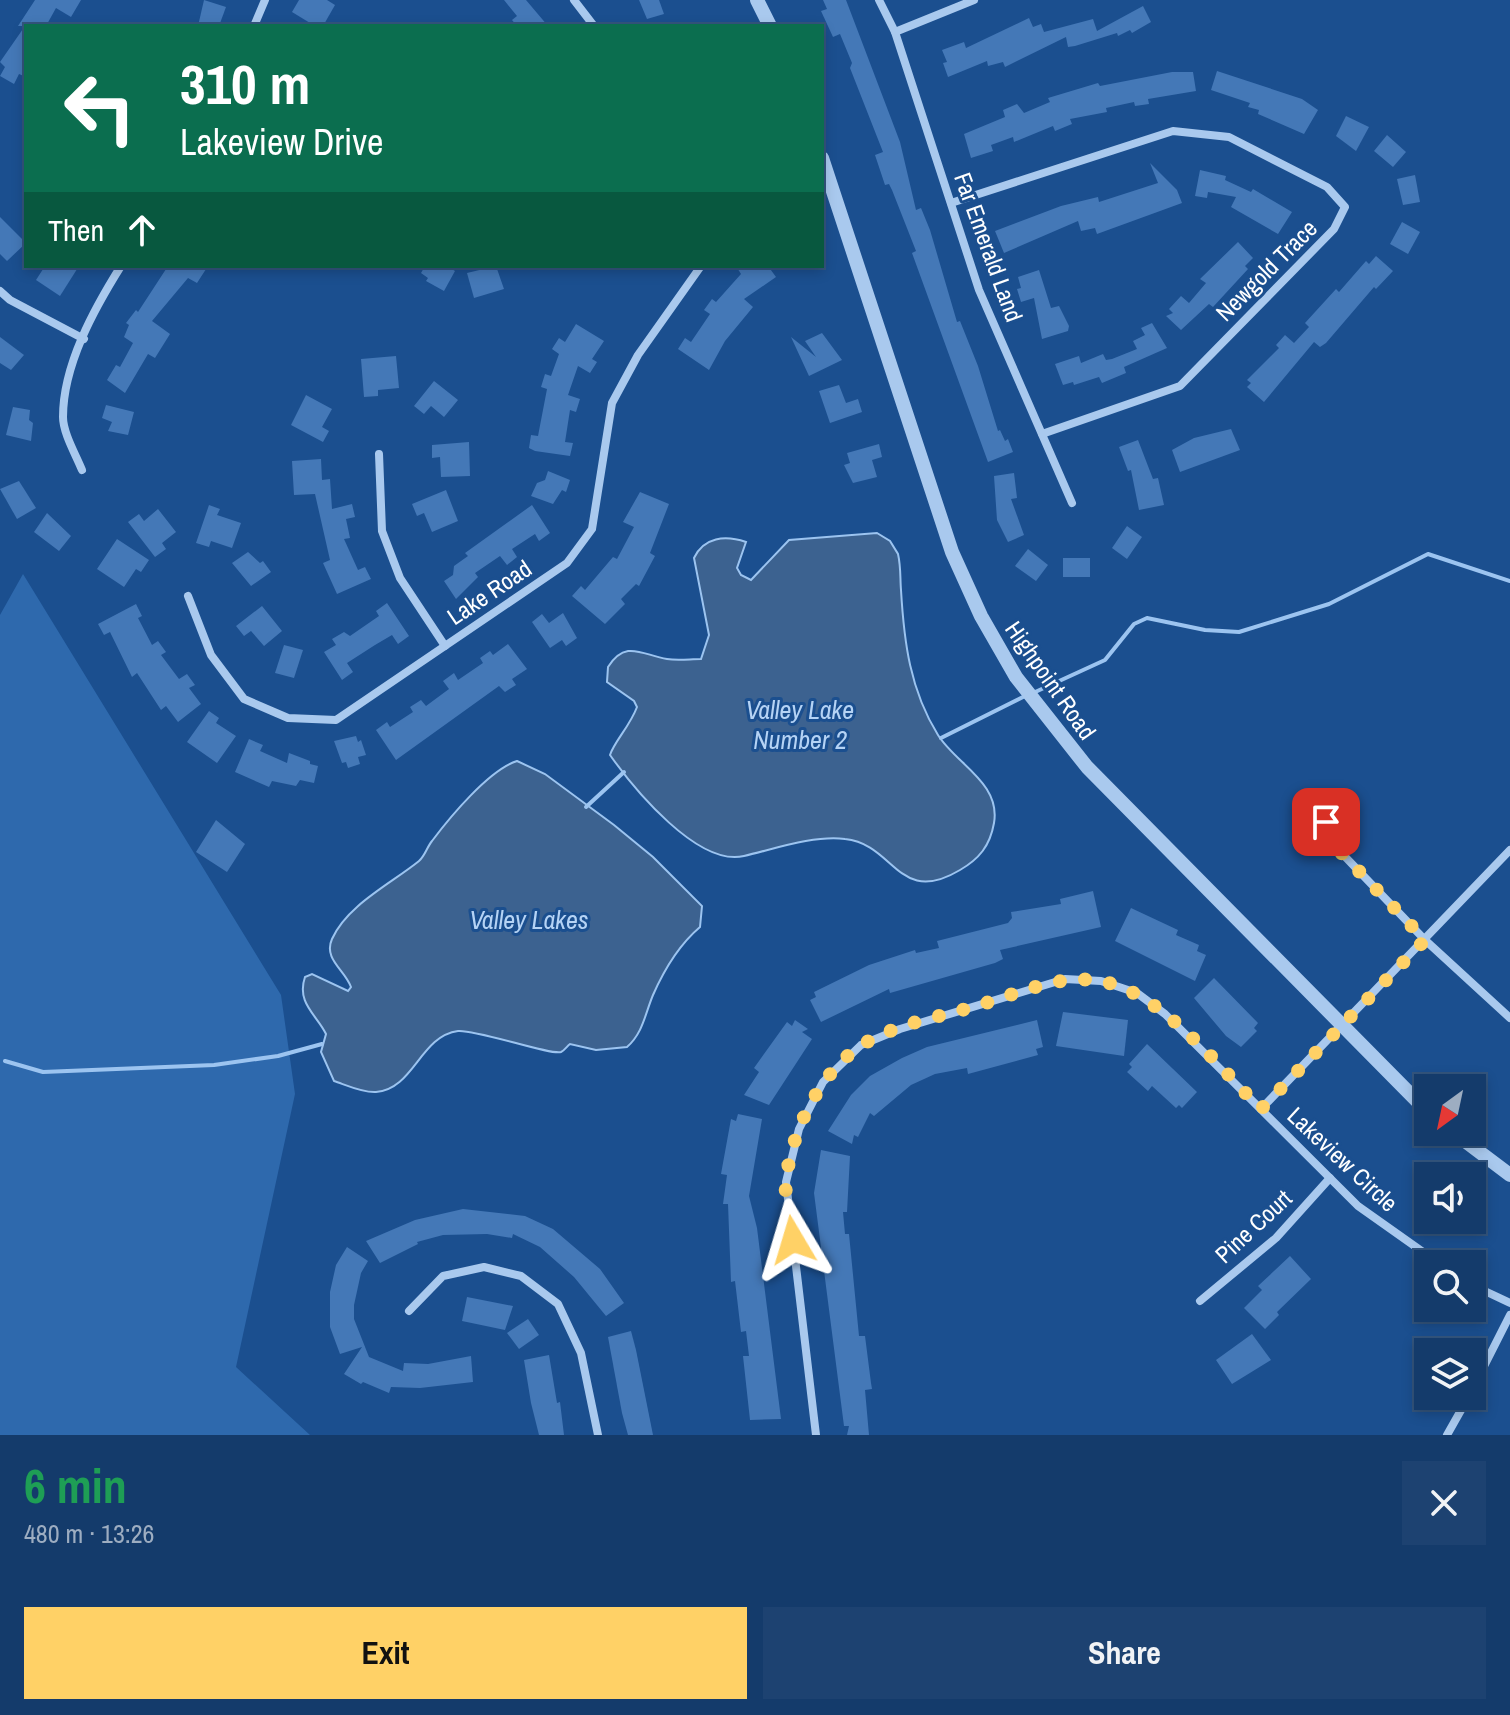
<!DOCTYPE html>
<html lang="en">
<head>
<meta charset="utf-8">
<style>
  body { margin:0; font-family:"Archivo Narrow",sans-serif; background:#1d4271; color:#f1f3f6; height:100vh; display:flex; flex-direction:column; font-size:30px; white-space:nowrap }
  * { box-sizing:border-box; margin:0 }
  p { font-size:26px; color:#9dadc1 }
  .icon { flex:none; width:44px; height:44px; fill:none; stroke:currentColor; stroke-width:2; stroke-linecap:round; stroke-linejoin:round }
  .map { position:relative; height:1435px; overflow:hidden }
  .side { display:flex; flex-direction:column; background:#143b6b; flex:1 }
  .side>* { flex:none }
  .guide { position:absolute; left:24px; top:24px; width:800px; height:244px; border-radius:0px; box-shadow:0 4px 12px #0003,0 0 0 2px #33557e; background:#0b6e4f; color:#fff; overflow:hidden }
  .needle { width:52px; rotate:213deg }
  .controls { position:absolute; left:1414px; top:1074px; display:grid; gap:16px }
  .controls a { display:grid; place-items:center; width:72px; height:72px; border-radius:0px; background:#143b6b; box-shadow:0 4px 12px #0003,0 0 0 2px #33557e; font-size:40px }
  .pin { position:absolute; display:grid; place-items:center; width:68px; height:68px; color:#fff; margin:-34px; border-radius:16px; box-shadow:0 4px 12px #0006 }
  .me { position:absolute; width:88px; margin:-44px; rotate:353deg; stroke-linejoin:round; filter:drop-shadow(0 0 6px #0008) }
  .turn { display:flex; align-items:center; gap:28px; height:168px; padding:0 24px; font-size:36px }
  .turn .icon { width:104px; height:104px; stroke-width:2.5 }
  .turn b { display:block; font-size:56px; line-height:68px }
  .then { display:flex; align-items:center; height:76px; padding:0 24px; background:#0003; gap:16px; font-size:30px }
  .round { display:grid; place-items:center; flex:none; width:84px; height:84px; border-radius:0px; background:#1d4271 }
  .summary { display:flex; align-items:center; justify-content:space-between; height:136px; padding:0 24px }
  h1 { font-size:48px; font-weight:700; line-height:60px; color:#1e9e55 }
  .cta { display:flex; gap:16px; margin-top:auto; padding:16px 24px }
  .cta a { flex:1; height:92px; border-radius:0px; background:#ffd166; color:#111; font-size:32px; font-weight:700; line-height:92px; text-align:center }
  .cta a+a { background:#1d4271; color:#f1f3f6 }
  .map>svg:first-child { display:block }
  .green { fill:#2e69ad }
  .water { fill:#3c6290; stroke:#9cc4f0; stroke-width:2 }
  .lines { fill:none; stroke-linecap:round; stroke-linejoin:round }
  .stream { stroke:#9cc4f0; stroke-width:4 }
  .building { fill:#4478b7 }
  .minor { stroke:#a9c9ee; stroke-width:8 }
  .tertiary { stroke:#a9c9ee; stroke-width:14 }
  .route { stroke:#ffd166; stroke-width:14; stroke-dasharray:0 25.2 }
  .labels { text-anchor:middle; dominant-baseline:central; stroke-width:6; stroke-linejoin:round; paint-order:stroke }
  .street-label { font-size:24px; fill:#fff; stroke:#1b4f8f }
  .water-label { font-size:26px; font-style:italic; fill:#b5d3f5; stroke:#1b4f8f }
</style>
</head>
<body>
<div class="map">
<svg width="1510" height="1435" viewBox="0 0 1510 1435">
  <rect width="100%" height="100%" fill="#1b4f8f"/>
  <path class="green" d="M23 574 281 995 295 1094 236 1367 310 1435H0V615Z"/>
  <g class="water">
    <path d="M877 533 890 541 898 554C901 567 900 578 901 590 904 642 910 690 938 735 956 764 1001 783 994 823 990 846 979 859 960 870 898 907 895 844 845 839 814 835 774 849 744 856 698 867 634 789 610 755 614 742 630 726 637 707L634 701 607 682 608 667C626 639 642 655 667 659 678 661 690 659 701 659L709 635 694 558C704 537 725 535 746 542L737 568 741 575 751 580 789 540Z"/>
    <path d="M517 761 545 774 614 825 653 857 702 906 700 927C680 944 664 970 653 995 645 1014 643 1033 627 1047L596 1050 570 1044C567 1046 565 1050 561 1052 552 1056 476 1029 458 1031 420 1036 414 1089 376 1092 363 1093 346 1085 334 1081L321 1052 326 1034C317 1015 296 1003 305 977L312 974 348 991 351 987C345 970 323 959 332 939 347 905 392 883 419 861 425 856 427 847 432 841 450 817 489 770 517 761Z"/>
  </g>
  <g class="lines">
    <g class="stream">
      <path d="M1033 693 1105 660 1134 624 1147 618 1205 630 1239 632 1329 604 1428 554 1510 581"/>
      <path d="M941 738 1025 696"/>
      <path d="M586 807 624 772"/>
      <path d="M5 1061 43 1072 214 1065 278 1056 322 1044"/>
    </g>
  </g>
  <g class="building">
    <path d="M35 0H81L71 17 56 8 46 26H26V77L19 74 14 84 0 76 5 67 0 62 25 26H18Z"/>
    <path d="M204 0 226 7 219 26H198Z"/>
    <path d="M299 0H327L335 5 323 26H315L292 12Z"/>
    <path d="M504 0H526L548 26H517L512 20 517 16Z"/>
    <path d="M639 0H659L664 14 647 19Z"/>
    <path d="M823 0H846L900 142 916 210 921 208 930 230 957 322 960 321 978 366 998 431 1000 430 1005 441 1008 439 1013 452 988 462 912 253 916 251 892 190 889 184 885 185 875 155 883 152 850 68 852 63 840 34 833 37 821 11 827 9Z"/>
    <path d="M1143 6 1151 22 1132 33 1130 30 1118 36 1117 33 1075 46 1068 47 1066 37 1005 67 1003 62 988 66 987 61 948 77 943 63 947 62 942 50 964 42 966 48 1029 18 1033 27 1041 24 1044 32 1093 19 1097 31Z"/>
    <path d="M1217 71 1302 99 1318 110 1304 134 1258 114 1259 110 1248 107 1250 103 1211 90Z"/>
    <path d="M1172 72H1193L1196 91 1148 99 1149 104 1135 106 1134 102 1106 108 1107 112 1070 119 1072 124 1055 131 1053 126 1014 142 1013 137 991 145 993 151 971 158 964 134 1005 117 1003 110 1017 104 1024 113 1050 102 1048 98 1098 83 1100 86Z"/>
    <path d="M1346 116 1369 127 1356 151 1336 136Z"/>
    <path d="M1387 135 1406 152 1393 167 1374 151Z"/>
    <path d="M1150 163 1177 190 1182 203 1097 234 1095 228 1081 231 1078 221 1004 253 995 231 1061 206 1098 197 1099 202 1158 183Z"/>
    <path d="M1200 170 1226 176 1225 180 1251 192 1253 189 1292 212 1278 234 1231 207 1236 197 1208 192 1207 198 1195 196Z"/>
    <path d="M1415 175 1420 202 1403 205 1397 179Z"/>
    <path d="M0 217 26 243 7 261 0 254Z"/>
    <path d="M1402 222 1420 232 1408 254 1390 244Z"/>
    <path d="M1238 242 1253 258 1245 266 1248 269 1213 307 1209 304 1181 330 1166 316 1173 313 1169 309 1181 296 1189 303 1206 283 1200 279Z"/>
    <path d="M1376 256 1393 271 1376 289 1374 287 1326 343 1320 347 1314 342 1264 402 1247 387 1251 383 1247 380 1279 348 1276 345 1285 335 1294 343 1309 327 1305 323 1336 289 1339 292 1366 261 1369 264Z"/>
    <path d="M45 266H79L60 296 36 280Z"/>
    <path d="M168 266H208L197 283 188 278 152 321 170 334 155 358 148 354 125 393 107 380 116 365 120 367 133 343 124 337 129 325 126 323 136 310 138 312Z"/>
    <path d="M425 266H447L455 271 444 291 426 281 428 278 421 273Z"/>
    <path d="M496 266 504 289 474 298 467 273Z"/>
    <path d="M736 266H768L776 277 744 299 753 307 725 341 709 370 678 349 685 338 691 342 710 314 704 310 712 299 716 302 741 274Z"/>
    <path d="M1039 270 1051 308 1059 306 1069 326 1068 331 1042 339 1034 298 1021 302 1017 289 1021 288 1018 277Z"/>
    <path d="M1152 323 1167 348 1124 367 1126 373 1102 383 1099 377 1074 385 1073 382 1063 385 1055 364 1079 356 1081 363 1103 354 1106 360 1112 359 1137 349 1133 341 1145 335 1141 328Z"/>
    <path d="M576 324 604 341 592 359 597 362 590 373 578 366 568 395 580 399 576 412 570 410 565 442 573 443 570 456 535 451 529 448 531 435 538 436 547 389 541 387 545 374 551 376 559 354 552 349 559 338 565 342Z"/>
    <path d="M822 333 842 360 809 376 791 337 816 357 805 341Z"/>
    <path d="M0 337 24 355 11 370 0 363Z"/>
    <path d="M396 356 399 388 378 390V396L364 397 361 359Z"/>
    <path d="M434 381 458 400 444 417 431 406 424 414 414 406Z"/>
    <path d="M839 385 846 403 858 399 862 412 830 423 819 391Z"/>
    <path d="M306 395 332 409 322 427 329 431 323 442 291 425Z"/>
    <path d="M106 405 134 412 128 435 108 431 112 422 102 418Z"/>
    <path d="M13 407 30 410 29 420 33 423 31 441 6 435Z"/>
    <path d="M1231 429 1240 450 1180 472 1172 450 1194 438Z"/>
    <path d="M1138 440 1153 479 1158 478 1164 505 1139 510 1131 470 1128 471 1119 447Z"/>
    <path d="M469 442 470 476 441 477 440 457 432 458V445Z"/>
    <path d="M879 444 882 457 872 460 877 477 853 483 844 465 850 463 847 453Z"/>
    <path d="M321 459 322 480 330 479 332 509 352 504 355 517 346 519 350 538 344 539 358 570 365 567 371 579 337 594 323 563 330 560 315 494 294 495 292 461Z"/>
    <path d="M548 471 570 480 566 492 562 490 553 504 531 496 537 483 545 480Z"/>
    <path d="M1014 473 1017 498 1011 499 1024 535 1008 542 997 520 994 476Z"/>
    <path d="M19 481 36 508 17 519 0 489Z"/>
    <path d="M446 490 458 521 432 532 424 513 417 516 412 504Z"/>
    <path d="M640 492 669 504 650 553 655 556 639 586 636 584 621 599 625 604 605 624 572 596 581 586 585 590 613 557 617 559 634 527 623 522Z"/>
    <path d="M209 505 220 509 217 515 241 523 232 548 211 541 209 547 196 543Z"/>
    <path d="M532 505 550 533 539 541 535 534 512 549 517 557 507 565 500 556 475 573 478 577 456 599 444 581 453 575 454 566 468 556 465 553Z"/>
    <path d="M158 509 176 532 162 543 166 549 155 557 128 522 139 514 144 521Z"/>
    <path d="M47 513 71 536 59 551 34 532Z"/>
    <path d="M1127 526 1142 537 1127 559 1112 548Z"/>
    <path d="M117 539 149 560 141 572 136 569 124 587 97 569Z"/>
    <path d="M1028 549 1048 565 1036 581 1015 566Z"/>
    <path d="M248 552 260 563 263 561 271 572 251 586 232 563Z"/>
    <rect x="1063" y="558" width="27" height="19"/>
    <path d="M387 603 409 636 398 644 392 635 375 645 347 663 353 672 342 680 324 652 336 645 332 639 344 632 350 636 379 616 376 611Z"/>
    <path d="M136 604 142 616 138 618 152 645 158 641 166 652 161 655 179 679 187 674 195 685 189 688 201 704 178 722 166 706 161 710 137 673 132 677 110 632 104 635 98 624Z"/>
    <path d="M262 606 282 631 264 646 251 631 244 636 236 626Z"/>
    <path d="M563 613 577 638 566 646 562 640 550 648 532 622 542 614 549 623Z"/>
    <path d="M508 644 527 669 512 679 516 685 505 692 499 686 396 760 376 730 387 722 390 727 413 712 410 707 421 700 426 706 449 689 443 681 454 673 458 680 483 663 480 658 490 651 493 655Z"/>
    <path d="M284 645 303 650 294 678 275 673Z"/>
    <path d="M209 711 219 718 216 723 236 736 217 763 187 742Z"/>
    <path d="M356 736 358 742 361 740 366 755 358 757 360 764 348 768 346 762 342 763 334 741Z"/>
    <path d="M249 739 263 745 260 751 287 763 289 753 310 761V764L318 766 314 783 300 780 296 786 272 781 269 787 235 772Z"/>
    <path d="M216 820 245 844 227 872 196 852Z"/>
    <path d="M1093 891 1101 927 1000 950 1003 959 995 963 890 993 889 989 821 1022 810 1000 816 997 814 992 869 965 915 950 916 953 939 948 937 941 1008 923 1012 918 1011 912 1061 904 1060 899Z"/>
    <path d="M1131 908 1178 930 1176 935 1199 945 1197 951 1206 955 1195 981 1115 941Z"/>
    <path d="M1214 978 1258 1023 1254 1028 1257 1031 1241 1047 1226 1036 1194 998Z"/>
    <path d="M1063 1012 1128 1020 1124 1056 1056 1046Z"/>
    <path d="M795 1020 808 1029 802 1032 812 1039 769 1105 744 1095 759 1072 754 1068 787 1022 792 1026Z"/>
    <path d="M1037 1020 1043 1047 1036 1049 1038 1055 968 1074 967 1068 935 1074 911 1085 874 1116 870 1113 858 1137 854 1135 852 1144 828 1131 851 1095 870 1076 902 1058 927 1047Z"/>
    <path d="M1147 1044 1197 1092 1182 1108 1179 1105 1176 1108 1152 1086 1148 1091 1127 1072 1132 1067 1129 1064Z"/>
    <path d="M738 1114 762 1119 749 1196 757 1228 781 1419 750 1420 743 1356H749L746 1331 741 1332 735 1281 731 1282 728 1204H723L727 1175 721 1174 731 1119 736 1121Z"/>
    <path d="M821 1150 850 1156 847 1212H843L845 1234H849L859 1336H865L871 1383 872 1389 865 1390 869 1435H847L849 1426H844L814 1193Z"/>
    <path d="M463 1209 525 1216 553 1229 600 1269 624 1303 606 1316 574 1277 540 1247 513 1234 512 1238 487 1234 443 1235 417 1242 418 1244 380 1263 366 1241 415 1220Z"/>
    <path d="M347 1247 368 1261 361 1273 354 1305V1319L369 1357 403 1371 404 1363 428 1364 471 1356 473 1382 420 1388 391 1387 389 1393 363 1382 361 1384 344 1374 362 1347 340 1354 330 1327V1292L336 1265Z"/>
    <path d="M1290 1256 1311 1279 1277 1312 1279 1315 1265 1329 1244 1308 1262 1290 1258 1286Z"/>
    <path d="M467 1297 513 1306 505 1330 462 1321Z"/>
    <path d="M528 1319 539 1335 519 1349 507 1333Z"/>
    <path d="M631 1331 636 1350 653 1435H628L622 1413 608 1337Z"/>
    <path d="M1252 1334 1271 1360 1232 1384 1216 1360Z"/>
    <path d="M549 1355 557 1403 560 1402 564 1435H539L531 1403 524 1360Z"/>
  </g>
  <g class="lines">
    <g class="minor">
      <path d="M574 0 594 26"/>
      <path d="M879 0 895 32 979 290 1072 503"/>
      <path d="M254 26 265 0"/>
      <path d="M895 32 974 0"/>
      <path d="M951 203 1173 131 1229 137 1327 187 1345 207 1334 229 1180 386 1042 434"/>
      <path d="M0 291 10 300 84 339"/>
      <path d="M379 454 382 531 400 578 445 646"/>
      <path d="M82 470C76 455 63 433 63 417 63 365 94 309 121 266"/>
      <path d="M188 596 211 655 244 699 288 718 336 720 567 563 592 529 612 403 638 355 701 266"/>
      <path d="M1323 804 1330 841 1425 940 1510 1018"/>
      <path d="M1261 1109 1510 850"/>
      <path d="M1472 1285 1510 1303"/>
      <path d="M1200 1301 1276 1238 1330 1178"/>
      <path d="M409 1311 443 1276 484 1267 521 1276 558 1304 581 1353 598 1435"/>
      <path d="M1472 1390 1510 1315"/>
      <path d="M816 1435 786 1182 799 1129 823 1082 861 1045 900 1029 1065 979 1101 981 1137 993 1165 1014 1358 1206 1440 1264"/>
      <path d="M1447 1435 1469 1396"/>
    </g>
    <g class="tertiary">
      <path d="M757 0 770 26"/>
      <path d="M822 158 952 552 981 616 1016 677 1087 767 1428 1112"/>
      <path d="M1453 1132 1510 1175"/>
    </g>
  </g>
  <g class="lines">
    <path class="route" d="M793 1240C791 1222 784 1198 786 1180 792 1131 819 1073 862 1045 896 1023 945 1016 983 1004 1021 992 1061 974 1101 981 1162 993 1218 1066 1261 1109L1425 940 1330 841 1326 822"/>
  </g>
  <g class="labels">
    <g class="street-label">
      <text transform="translate(989 247) rotate(70)">Far Emerald Land</text>
      <text transform="translate(1266 270) rotate(-45)">Newgold Trace</text>
      <text transform="translate(489 592) rotate(-34)">Lake Road</text>
      <text transform="translate(1051 680) rotate(55)">Highpoint Road</text>
      <text transform="translate(1343 1159) rotate(43)">Lakeview Circle</text>
      <text transform="translate(1253 1226) rotate(-43)">Pine Court</text>
    </g>
    <g class="water-label">
      <text x="800" y="709">Valley Lake<tspan x="800" dy="30">Number 2</tspan></text>
      <text x="529" y="919">Valley Lakes</text>
    </g>
  </g>
</svg>
<div class="controls">
<a><svg class="needle" viewBox="-14 -14 28 28"><path d="M0-13l5 13h-10z" fill="#e53935"/><path d="M0 13l5-13h-10z" fill="#9dadc1"/></svg></a>
<a><svg class="icon" aria-label="sound" viewBox="0 0 24 24"><path d="M4 9h4l5-4v14l-5-4H4zM17 9q2 3 0 6"/></svg></a>
<a><svg class="icon" aria-label="search" viewBox="0 0 24 24"><circle cx="10" cy="10" r="6"/><path d="M15 15l6 6"/></svg></a>
<a><svg class="icon" aria-label="layers" viewBox="0 0 24 24"><path d="M12 4l9 5-9 5-9-5zM3 14l9 5 9-5"/></svg></a>
</div>
<div class="pin" style="left:1326px;top:822px;background:#d93025"><svg class="icon" aria-label="arrive" viewBox="0 0 24 24"><path d="M6 21V4h12l-3 4 3 4H6"/></svg></div>
<svg class="me" style="left:793px;top:1240px" viewBox="-20 -20 40 40"><path d="M0-17L14 15 0 8-14 15z" fill="#ffd166" stroke="#fff" stroke-width="4"/></svg>
<div class="guide">
<div class="turn"><svg class="icon" aria-label="left" viewBox="0 0 24 24"><path d="M17 20v-9H6M10 6l-5 5 5 5"/></svg><div><b>310 m</b>Lakeview Drive</div></div>
<div class="then">Then<svg class="icon" aria-label="ahead" viewBox="0 0 24 24"><path d="M12 20V5M6 11l6-6 6 6"/></svg></div>
</div>
</div>
<section class="side">
<div class="summary"><div><h1>6 min</h1><p>480 m · 13:26</p></div><a class="round"><svg class="icon" aria-label="close" viewBox="0 0 24 24"><path d="M6 6l12 12M18 6L6 18"/></svg></a></div>
<div class="cta"><a>Exit</a><a>Share</a></div>
</section>
</body>
</html>
